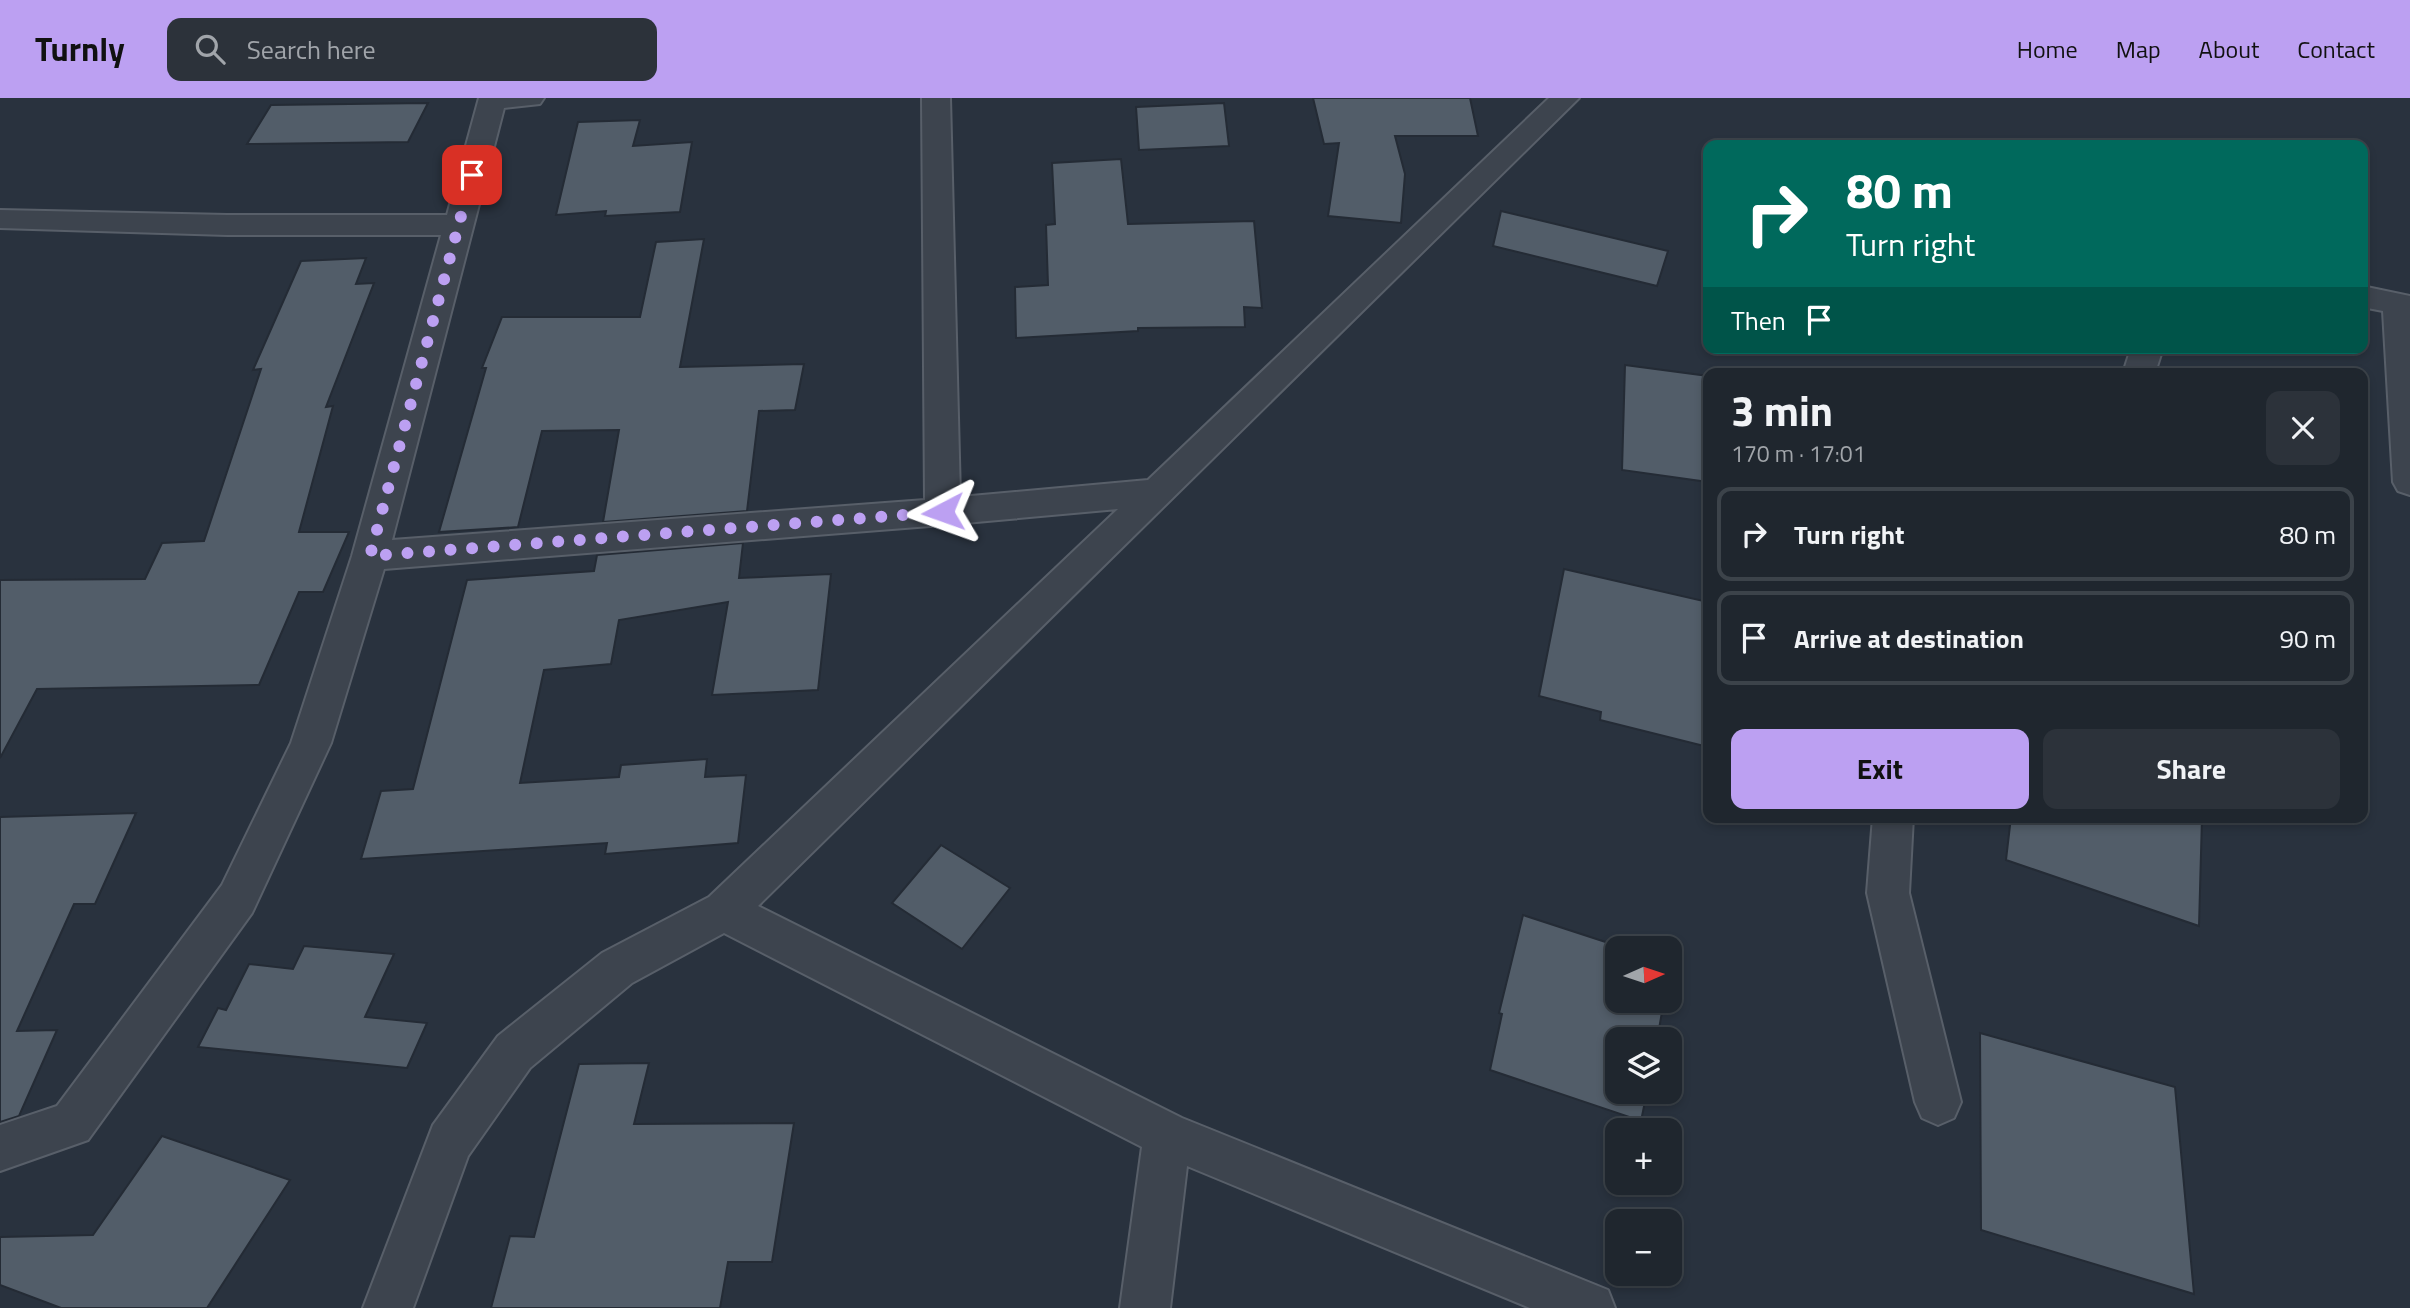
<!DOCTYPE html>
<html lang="en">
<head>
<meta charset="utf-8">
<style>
  body { margin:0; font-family:"Titillium Web",sans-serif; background:#2c323a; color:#f1f3f6; height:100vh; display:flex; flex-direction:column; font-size:26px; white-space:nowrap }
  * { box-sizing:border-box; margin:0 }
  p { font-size:23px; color:#a1a5aa }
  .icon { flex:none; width:38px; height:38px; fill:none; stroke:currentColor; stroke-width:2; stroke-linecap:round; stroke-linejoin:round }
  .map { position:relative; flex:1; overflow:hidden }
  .drawer { position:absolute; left:1703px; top:270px; width:665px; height:455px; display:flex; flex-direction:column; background:#1f262e; border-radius:14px; box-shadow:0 4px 10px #0003,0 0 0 2px #3c434a }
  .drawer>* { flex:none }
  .banner { position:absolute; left:1703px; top:42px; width:665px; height:214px; border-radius:14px; box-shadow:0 4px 10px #0003,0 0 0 2px #3c434a; background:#00695c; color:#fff; overflow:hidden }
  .needle { width:46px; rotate:87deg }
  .buttons { position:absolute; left:1605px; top:838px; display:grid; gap:14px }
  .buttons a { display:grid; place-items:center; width:77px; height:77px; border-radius:14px; background:#1f262e; box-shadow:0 4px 10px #0003,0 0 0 2px #3c434a; font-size:35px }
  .pin { position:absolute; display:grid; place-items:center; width:60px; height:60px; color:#fff; margin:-30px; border-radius:14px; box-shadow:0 4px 10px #0006 }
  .me { position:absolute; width:77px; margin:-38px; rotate:266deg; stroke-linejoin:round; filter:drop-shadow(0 0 5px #0008) }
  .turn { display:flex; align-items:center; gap:24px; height:147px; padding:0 28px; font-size:32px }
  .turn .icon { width:91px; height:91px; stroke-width:2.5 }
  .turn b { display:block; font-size:49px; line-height:60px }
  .then { display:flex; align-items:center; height:66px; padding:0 28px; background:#0003; gap:14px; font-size:26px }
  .round { display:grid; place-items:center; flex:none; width:74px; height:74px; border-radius:14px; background:#2c323a }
  .overview { display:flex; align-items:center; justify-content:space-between; height:119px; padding:0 28px }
  h1 { font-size:42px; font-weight:700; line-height:52px }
  .cta { display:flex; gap:14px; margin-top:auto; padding:14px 28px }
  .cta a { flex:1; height:80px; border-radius:14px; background:#bca0f2; color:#111; font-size:28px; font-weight:700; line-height:80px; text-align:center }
  .cta a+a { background:#2c323a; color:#f1f3f6 }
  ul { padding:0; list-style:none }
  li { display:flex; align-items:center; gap:21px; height:94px; margin:0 14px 10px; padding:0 14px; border:4px solid #3c434a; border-radius:14px }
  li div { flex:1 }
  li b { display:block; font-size:26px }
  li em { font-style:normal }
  header { display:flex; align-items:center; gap:42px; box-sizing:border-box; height:98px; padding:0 35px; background:#bca0f2; color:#111 }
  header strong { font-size:33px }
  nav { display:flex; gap:38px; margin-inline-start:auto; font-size:24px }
  .search { width:490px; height:63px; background:#2c323a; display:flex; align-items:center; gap:18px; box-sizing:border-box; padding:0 24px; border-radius:14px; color:#a1a5aa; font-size:26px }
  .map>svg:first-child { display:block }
  .building { fill:#525d69; stroke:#242b35; stroke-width:2 }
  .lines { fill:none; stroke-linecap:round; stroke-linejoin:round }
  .street-casing { stroke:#585f69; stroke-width:4 }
  .street { fill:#3d444e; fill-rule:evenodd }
  .route { stroke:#bca0f2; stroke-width:12; stroke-dasharray:0 21.6 }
</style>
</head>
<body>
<header>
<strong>Turnly</strong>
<div class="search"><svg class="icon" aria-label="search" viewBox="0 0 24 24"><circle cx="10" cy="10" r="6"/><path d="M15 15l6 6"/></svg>Search here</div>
<nav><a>Home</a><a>Map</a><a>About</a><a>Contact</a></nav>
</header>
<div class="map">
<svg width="2410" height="1210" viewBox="0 0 2410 1210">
  <rect width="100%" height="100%" fill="#29323e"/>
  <g class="building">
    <path d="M1313 0H1470L1478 38H1395L1405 76 1401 125 1328 118 1339 45 1324 46Z"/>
    <path d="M428 5 408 44 247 46 271 7Z"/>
    <path d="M1224 5 1229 48 1139 52 1136 9Z"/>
    <path d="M640 22 633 48 692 44 680 114 605 118 606 113 556 117 578 24Z"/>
    <path d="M1121 61 1128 126 1254 123 1262 210 1244 209 1245 229 1138 230V233L1016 240 1015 189 1048 187 1046 127 1055 126 1052 65Z"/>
    <path d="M1501 113 1668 153 1657 188 1493 148Z"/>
    <path d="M704 141 680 269 804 266 795 312 759 313 747 413 603 424 619 332 542 333 518 429 439 434 486 270H482L502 219H640L656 144Z"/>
    <path d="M366 160 356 186 374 185 326 309 333 308 299 434H349L323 494H299L259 587 37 591 0 660V482L145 481 162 445 204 443 261 271 253 272 301 163Z"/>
    <path d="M1625 267 1708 278V384L1622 372Z"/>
    <path d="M743 445 739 480 831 476 818 592 712 597 728 504 619 522 611 566 544 572 520 685 619 679 621 667 707 661 705 679 746 677 738 745 605 756 607 745 361 761 381 693 413 691 467 482 594 473 597 457Z"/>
    <path d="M1564 471 1708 504V649L1600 622 1601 614 1539 598Z"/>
    <path d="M136 715 95 806H74L17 933 57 932 19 1018 0 1024V719Z"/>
    <path d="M2011 719H2202L2199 828 2006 762Z"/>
    <path d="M941 747 1010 790 962 851 892 805Z"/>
    <path d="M1523 817 1624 850H1617V903H1664L1657 942H1617V994H1647L1641 1023 1490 972 1502 916 1499 915Z"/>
    <path d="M304 848 394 856 365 919 427 925 407 970 198 949 218 910 226 912 249 866 293 871Z"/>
    <path d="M1980 935 2175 989 2194 1196 1981 1132Z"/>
    <path d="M649 965 634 1026 794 1025 772 1164H728L720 1210H491L510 1138 534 1139 579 966Z"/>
    <path d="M162 1038 290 1082 207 1210H61L0 1187V1139L93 1137Z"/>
  </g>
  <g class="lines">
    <g class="street-casing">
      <g id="street">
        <path d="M479 0H544L540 6 504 10 392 442 925 402 922 0H950L960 399 1148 382 1549 0H1579L758 808 1182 1020 1608 1192 1615 1210H1530L1187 1068 1170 1210H1120L1142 1049 724 835 632 885 530 970 468 1058 413 1210H363L433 1027 498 938 602 855 709 799 1118 411 943 427 384 471 331 645 252 815 88 1042 0 1073V1027L57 1008 222 787 291 645 352 458 441 137H227L0 130V112L227 117H447Z"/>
        <path d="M2362 188 2410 198V397L2398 393 2393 384 2383 213 2362 209Z"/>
        <path d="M2131 250H2163L2155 275H2123Z"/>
        <path d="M1873 719H1913L1909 795 1961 1004 1954 1020 1938 1027 1922 1020 1915 1004 1867 795Z"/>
      </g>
    </g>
    <use href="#street" class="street"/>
  </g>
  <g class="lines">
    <path class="route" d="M472 77 370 458 943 414"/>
  </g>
</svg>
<div class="buttons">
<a><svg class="needle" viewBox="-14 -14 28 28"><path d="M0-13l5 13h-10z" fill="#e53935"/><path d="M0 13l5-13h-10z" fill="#a1a5aa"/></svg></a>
<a><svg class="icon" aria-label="layers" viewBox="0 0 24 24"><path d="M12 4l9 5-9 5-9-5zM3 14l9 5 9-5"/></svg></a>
<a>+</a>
<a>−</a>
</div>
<div class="pin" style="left:472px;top:77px;background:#d93025"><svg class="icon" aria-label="arrive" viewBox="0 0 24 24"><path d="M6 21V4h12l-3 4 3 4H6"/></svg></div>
<svg class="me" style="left:943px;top:414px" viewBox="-20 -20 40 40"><path d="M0-17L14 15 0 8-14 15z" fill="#bca0f2" stroke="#fff" stroke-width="4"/></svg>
<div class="banner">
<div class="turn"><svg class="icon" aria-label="right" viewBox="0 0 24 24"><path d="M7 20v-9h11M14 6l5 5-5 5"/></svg><div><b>80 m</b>Turn right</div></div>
<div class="then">Then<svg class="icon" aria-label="arrive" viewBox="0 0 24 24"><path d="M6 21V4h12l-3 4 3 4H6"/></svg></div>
</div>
<section class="drawer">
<div class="overview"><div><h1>3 min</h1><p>170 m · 17:01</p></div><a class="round"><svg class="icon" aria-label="close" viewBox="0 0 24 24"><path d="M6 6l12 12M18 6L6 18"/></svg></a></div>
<ul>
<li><svg class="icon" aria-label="right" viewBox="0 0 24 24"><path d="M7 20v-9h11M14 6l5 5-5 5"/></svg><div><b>Turn right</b></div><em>80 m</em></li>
<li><svg class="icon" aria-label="arrive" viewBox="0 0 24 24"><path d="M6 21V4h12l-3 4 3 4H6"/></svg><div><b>Arrive at destination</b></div><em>90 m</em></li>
</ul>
<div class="cta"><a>Exit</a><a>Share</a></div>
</section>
</div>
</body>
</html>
